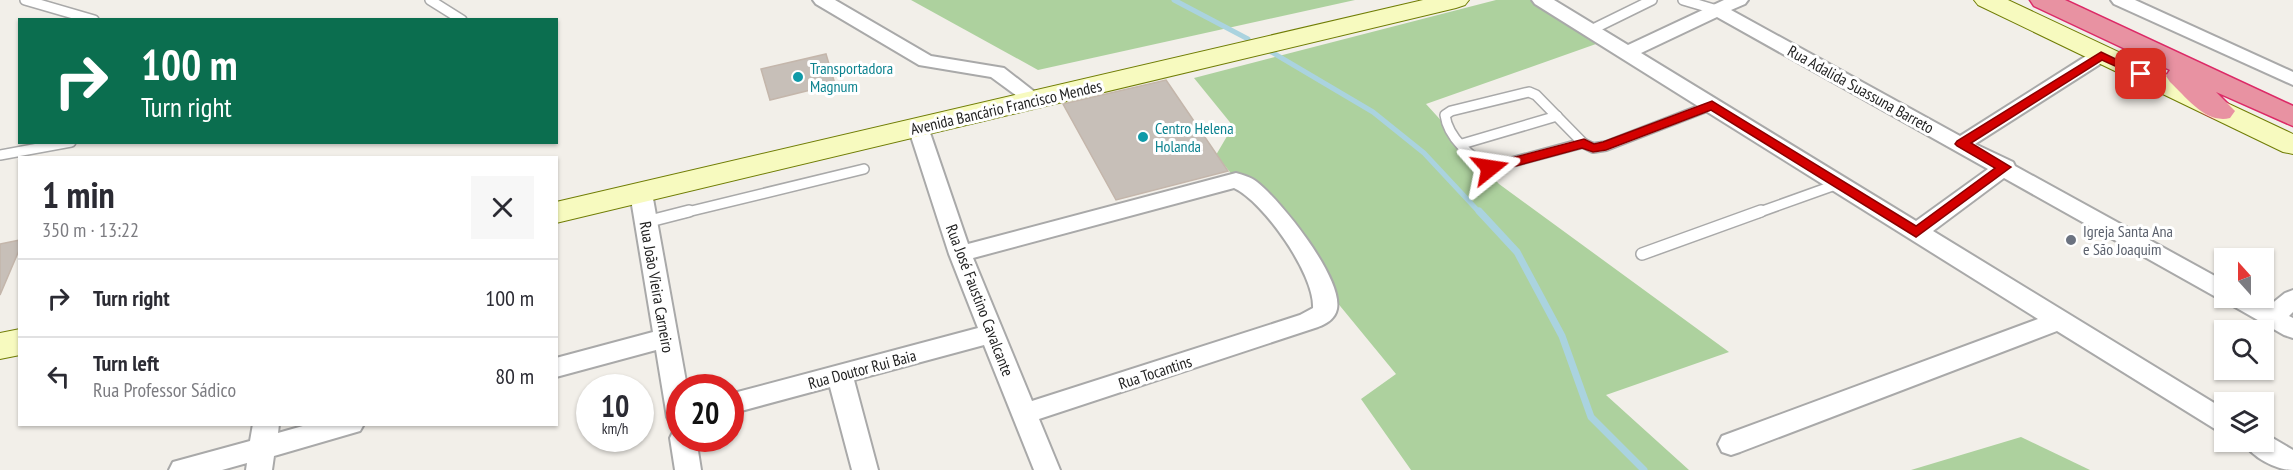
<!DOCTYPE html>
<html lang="en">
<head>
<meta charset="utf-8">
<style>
  body { margin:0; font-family:"PT Sans Narrow",sans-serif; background:#f7f7f7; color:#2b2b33; height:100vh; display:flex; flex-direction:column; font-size:22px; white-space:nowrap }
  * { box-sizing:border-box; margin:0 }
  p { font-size:20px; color:#7c7c81 }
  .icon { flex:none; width:33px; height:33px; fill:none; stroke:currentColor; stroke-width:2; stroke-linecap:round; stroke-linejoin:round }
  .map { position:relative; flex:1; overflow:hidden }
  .drawer { position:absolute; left:18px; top:156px; width:540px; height:270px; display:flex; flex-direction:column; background:#fff; border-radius:0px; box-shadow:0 2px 4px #0004 }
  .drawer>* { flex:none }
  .top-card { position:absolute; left:18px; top:18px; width:540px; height:126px; border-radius:0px; box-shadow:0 2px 4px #0004; background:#0b6e4f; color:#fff; overflow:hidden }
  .needle { width:39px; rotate:339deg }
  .buttons { position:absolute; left:2214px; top:248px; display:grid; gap:12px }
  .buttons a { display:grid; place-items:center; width:60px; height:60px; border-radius:0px; background:#fff; box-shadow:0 2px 4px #0004; font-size:30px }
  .speed { position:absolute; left:576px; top:374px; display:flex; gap:12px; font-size:30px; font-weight:700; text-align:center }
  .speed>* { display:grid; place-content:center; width:78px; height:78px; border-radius:50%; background:#fff; box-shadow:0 2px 4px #0004; line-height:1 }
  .speed small { font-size:15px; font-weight:400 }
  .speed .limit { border:9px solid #d22; background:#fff; color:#111 }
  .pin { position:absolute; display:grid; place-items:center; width:51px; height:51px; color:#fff; margin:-26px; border-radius:12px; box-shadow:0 3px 9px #0006 }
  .me { position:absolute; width:66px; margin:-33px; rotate:75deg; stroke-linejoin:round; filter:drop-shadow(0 0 4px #0008) }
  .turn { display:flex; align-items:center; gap:21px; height:126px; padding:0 24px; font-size:27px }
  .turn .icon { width:78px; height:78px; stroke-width:2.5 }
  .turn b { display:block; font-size:42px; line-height:51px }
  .round { display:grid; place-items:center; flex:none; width:63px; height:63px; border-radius:0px; background:#f7f7f7 }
  .overview { display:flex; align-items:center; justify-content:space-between; height:102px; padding:0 24px }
  h1 { font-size:36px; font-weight:700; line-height:45px }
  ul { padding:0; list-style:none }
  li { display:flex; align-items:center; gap:18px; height:78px; padding:0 24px; border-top:2px solid #e1e1e2 }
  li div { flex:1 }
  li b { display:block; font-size:22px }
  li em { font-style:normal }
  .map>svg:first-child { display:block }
  .forest { fill:#add19e }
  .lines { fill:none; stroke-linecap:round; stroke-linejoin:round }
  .stream-far1 { stroke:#aad3df; stroke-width:5 }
  .stream { stroke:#aad3df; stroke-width:7 }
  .building { fill:#c7bfb8; stroke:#c4b6ab; stroke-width:1.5 }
  .lane-far1-casing { stroke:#a9a9a9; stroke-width:12 }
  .lane-casing { stroke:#a9a9a9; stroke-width:14 }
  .street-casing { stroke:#a9a9a9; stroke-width:4 }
  .secondary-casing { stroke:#707d05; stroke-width:2 }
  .highway-casing { stroke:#dc2a67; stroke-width:3 }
  .lane-far1 { stroke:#fff; stroke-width:9 }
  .lane { stroke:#fff; stroke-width:11 }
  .street { fill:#fff; fill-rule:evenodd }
  .secondary { fill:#f7fabf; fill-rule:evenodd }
  .highway { fill:#e892a2; fill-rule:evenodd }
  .route { fill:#d40000; stroke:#8a0000; stroke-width:1.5 }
  .culture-dot { fill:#0f9aa8; stroke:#fff; stroke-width:2 }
  .worship-dot { fill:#6b7280; stroke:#fff; stroke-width:2 }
  .labels { text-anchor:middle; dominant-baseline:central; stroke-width:6; stroke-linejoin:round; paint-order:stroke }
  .culture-label { font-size:16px; fill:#0d838f; stroke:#fff; text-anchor:start }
  .street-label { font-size:16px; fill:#222; stroke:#fff }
  .worship-label { font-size:16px; fill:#5b616d; stroke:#fff; text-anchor:start }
</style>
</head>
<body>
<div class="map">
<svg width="2293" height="470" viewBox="0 0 2293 470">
  <rect width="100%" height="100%" fill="#f2efe9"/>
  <g class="forest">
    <path d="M911 0H1355L1038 70Z"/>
    <path d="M1496 0H1530L1596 44 1426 104 1499 184 1729 352 1606 395 1689 470H1411L1361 399 1396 374 1216 155 1233 126 1194 78Z"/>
    <path d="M2021 437 2090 470H1911Z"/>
  </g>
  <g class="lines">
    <g class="stream-far1">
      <path d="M1174 0 1248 39"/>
      <path d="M1268 50 1373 112 1424 153 1480 213"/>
    </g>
    <path class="stream" d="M1479 211 1517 252 1562 336 1591 417 1644 470"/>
  </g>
  <g class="building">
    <path d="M826 54 835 84 770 100 761 69Z"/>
    <path d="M1166 80 1228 171 1116 200 1063 104Z"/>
    <path d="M20 240V248L0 295V244Z"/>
  </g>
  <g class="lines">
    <g class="lane-far1-casing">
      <g id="lane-far1">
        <path d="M25 0 94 20"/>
        <path d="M430 0 462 20"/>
        <path d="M1683 0 1717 10"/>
        <path d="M1591 30 1652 0"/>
        <path d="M1529 92 1536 95 1583 143 1490 168C1471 157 1448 138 1445 115L1451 111Z"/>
        <path d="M1583 143 1593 148 1606 146 1712 105"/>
        <path d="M1462 144 1557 116"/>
        <path d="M0 155 71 142"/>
        <path d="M683 213 864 169"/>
        <path d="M1757 213 1838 184"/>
      </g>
    </g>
    <g class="lane-casing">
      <g id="lane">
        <path d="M646 222 689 211"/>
        <path d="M1642 254 1761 211"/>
      </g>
    </g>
    <g class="street-casing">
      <g id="street">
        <path d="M813 0H835L931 56 1004 68 1045 100 1042 104 1035 106 1028 104 991 77 919 65 816 4Z"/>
        <path d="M1532 0H1554L1628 45 1724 0H1748L1745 4 1731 10 1960 136 2094 51H2108L2111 55 2108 59 1975 144 2013 162 2015 166 2224 281V297H2255L2270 305 2285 293 2293 290V312L2289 316 2293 318V338L2284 335 2228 303 2225 299 2216 297 2004 178 1933 231 2224 409V432L2215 429 2057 331 1740 452 1731 455 1722 452 1718 444 1722 436 2038 319 1535 4ZM1717 17 1988 169 1916 221 1641 53Z"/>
        <path d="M2111 0H2135L2293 72V85L2114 4Z"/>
        <path d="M918 121 925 122 928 127 968 244 1236 173C1243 175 1251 177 1257 182 1281 201 1343 278 1337 309 1335 319 1326 324 1318 327L1039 419 1060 470H1034L984 345 854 380 878 470H852L830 387 730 414V394L978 328 949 254 908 127 911 122ZM1234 188C1264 202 1315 275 1313 308L1300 315 1032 401 973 258Z"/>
        <path d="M641 186 649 188 652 193 687 387H680V427L671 424 667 417 656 350 556 377V358L653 332 630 193 633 188Z"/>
        <path d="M253 424H279L278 433 310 424H364L360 431 274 456 272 470H246L247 463 222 470H169L173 462 250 441Z"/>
        <path d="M680 429V438H696L701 470H675L670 438 674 430Z"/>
        <path d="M2264 433 2293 450V470C2276 470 2251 457 2243 441H2264Z"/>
      </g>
    </g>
    <g class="secondary-casing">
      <g id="secondary">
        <path d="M1423 0H1469L1465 5 1456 8 556 223V202Z"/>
        <path d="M1974 0H2008L2293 134V154L2283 152 1978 5Z"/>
        <path d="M20 329V355L0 359V333Z"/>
      </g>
    </g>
    <g class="highway-casing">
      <path id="highway" d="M2030 0H2065L2293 106V126L2216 92 2235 111 2230 118C2206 124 2187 98 2170 82L2166 76 2170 70 2034 6Z"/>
    </g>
    <use href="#lane-far1" class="lane-far1"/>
    <use href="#lane" class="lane"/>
    <use href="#street" class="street"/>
    <use href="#secondary" class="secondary"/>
    <use href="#highway" class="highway"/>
  </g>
  <path class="route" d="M2101 52 2147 74 2145 76H2137L2102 60 1971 143 2011 167 1916 237 1711 110 1606 150 1593 152 1582 148 1490 173 1483 168 1485 165 1584 139 1594 144 1603 142 1712 101 1916 226 1995 168 1957 146 1955 144 1957 141Z"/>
  <g class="culture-dot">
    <circle cx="798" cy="77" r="6"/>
    <circle cx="1143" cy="137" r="6"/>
  </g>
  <circle class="worship-dot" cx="2071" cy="240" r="6"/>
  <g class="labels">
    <g class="culture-label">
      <text x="810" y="68">Transportadora<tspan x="810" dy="18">Magnum</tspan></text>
      <text x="1155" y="128">Centro Helena<tspan x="1155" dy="18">Holanda</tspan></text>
    </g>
    <g class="street-label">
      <text transform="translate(1861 89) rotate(29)">Rua Adalida Suassuna Barreto</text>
      <text transform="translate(1006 107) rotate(-13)">Avenida Bancário Francisco Mendes</text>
      <text transform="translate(657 287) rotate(80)">Rua João Vieira Carneiro</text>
      <text transform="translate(980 300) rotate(69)">Rua José Faustino Cavalcante</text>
      <text transform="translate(862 369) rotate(-15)">Rua Doutor Rui Baia</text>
      <text transform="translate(1155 372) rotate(-18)">Rua Tocantins</text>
    </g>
    <g class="worship-label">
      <text x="2083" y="231">Igreja Santa Ana<tspan x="2083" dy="18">e São Joaquim</tspan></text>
    </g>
  </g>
</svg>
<div class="buttons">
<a><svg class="needle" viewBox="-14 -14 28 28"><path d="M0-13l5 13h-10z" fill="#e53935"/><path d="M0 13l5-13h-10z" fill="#7c7c81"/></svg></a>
<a><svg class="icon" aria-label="search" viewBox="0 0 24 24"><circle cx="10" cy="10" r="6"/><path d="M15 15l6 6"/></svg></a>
<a><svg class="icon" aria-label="layers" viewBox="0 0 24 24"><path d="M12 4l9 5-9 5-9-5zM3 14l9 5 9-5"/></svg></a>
</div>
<div class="speed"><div>10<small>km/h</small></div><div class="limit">20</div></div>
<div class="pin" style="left:2141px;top:74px;background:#d93025"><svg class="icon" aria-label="arrive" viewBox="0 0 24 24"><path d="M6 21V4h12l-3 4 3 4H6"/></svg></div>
<svg class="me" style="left:1490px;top:168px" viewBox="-20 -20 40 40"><path d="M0-17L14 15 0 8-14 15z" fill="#d40000" stroke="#fff" stroke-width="4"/></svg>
<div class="top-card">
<div class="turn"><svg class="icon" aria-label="right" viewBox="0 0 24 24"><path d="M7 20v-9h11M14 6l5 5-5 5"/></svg><div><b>100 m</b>Turn right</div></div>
</div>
<section class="drawer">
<div class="overview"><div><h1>1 min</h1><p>350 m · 13:22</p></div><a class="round"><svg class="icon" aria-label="close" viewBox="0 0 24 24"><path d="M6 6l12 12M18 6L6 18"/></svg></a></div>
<ul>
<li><svg class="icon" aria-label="right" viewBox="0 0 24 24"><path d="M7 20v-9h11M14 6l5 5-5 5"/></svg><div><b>Turn right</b></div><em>100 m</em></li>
<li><svg class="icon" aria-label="left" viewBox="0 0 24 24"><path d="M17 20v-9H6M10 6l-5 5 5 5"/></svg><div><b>Turn left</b><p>Rua Professor Sádico</p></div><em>80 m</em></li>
</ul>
</section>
</div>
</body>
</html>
